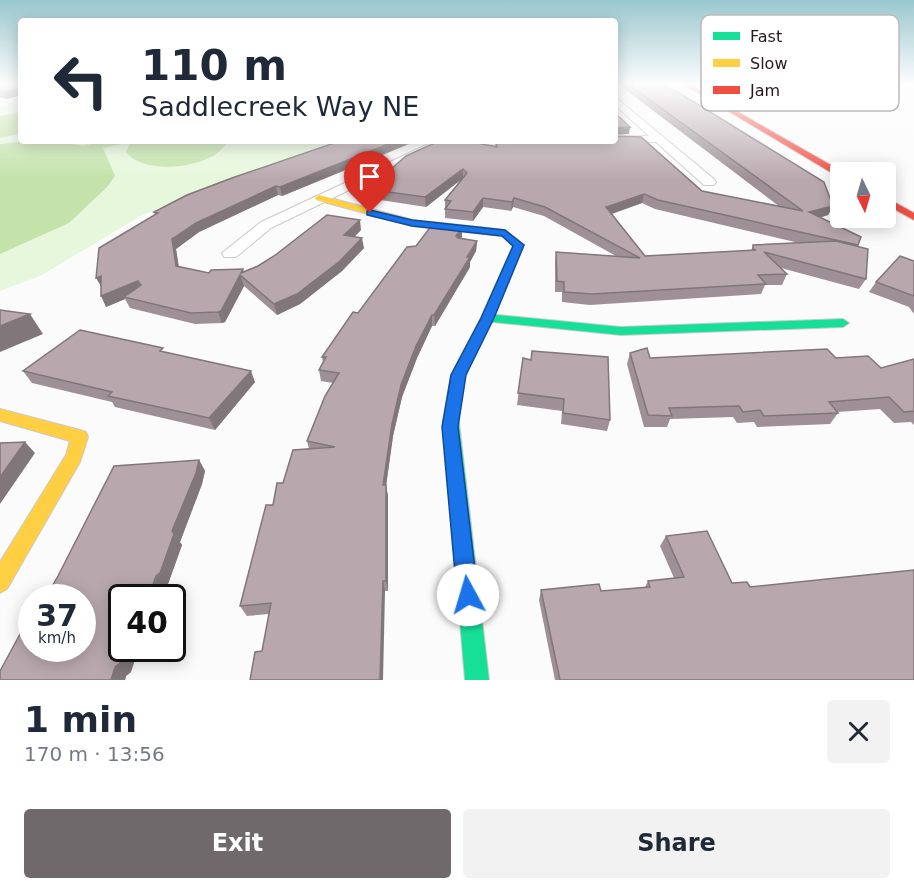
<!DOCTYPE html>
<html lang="en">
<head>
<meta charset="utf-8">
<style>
  body { margin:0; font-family:"DejaVu Sans",sans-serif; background:#f2f2f3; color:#1f2937; height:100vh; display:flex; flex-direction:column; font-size:22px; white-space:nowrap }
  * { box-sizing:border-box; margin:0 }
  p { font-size:20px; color:#747a83 }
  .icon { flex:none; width:33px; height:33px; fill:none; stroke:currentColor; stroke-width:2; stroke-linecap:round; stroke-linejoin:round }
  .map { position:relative; height:680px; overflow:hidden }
  .side { display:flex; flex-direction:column; background:#fff; flex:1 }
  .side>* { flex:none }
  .top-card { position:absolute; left:18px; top:18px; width:600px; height:126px; border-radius:6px; box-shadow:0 3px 15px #0003; background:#fff; color:#1f2937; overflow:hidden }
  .needle { width:39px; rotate:175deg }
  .buttons { position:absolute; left:830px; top:162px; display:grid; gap:12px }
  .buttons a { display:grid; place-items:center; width:66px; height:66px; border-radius:6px; background:#fff; box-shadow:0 3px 15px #0003; font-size:30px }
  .speed { position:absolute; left:18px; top:584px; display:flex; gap:12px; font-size:30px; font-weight:700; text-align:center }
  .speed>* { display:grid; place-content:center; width:78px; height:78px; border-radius:50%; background:#fff; box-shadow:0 3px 15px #0003; line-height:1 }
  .speed small { font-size:15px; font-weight:400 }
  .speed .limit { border:3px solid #111; border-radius:9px; background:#fff; color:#111 }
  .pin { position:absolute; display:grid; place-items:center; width:51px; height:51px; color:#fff; margin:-62px -26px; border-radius:50% 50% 50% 0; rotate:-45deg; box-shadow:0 0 6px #0007 }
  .pin .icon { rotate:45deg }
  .me { position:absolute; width:66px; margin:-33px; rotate:354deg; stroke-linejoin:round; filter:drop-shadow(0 0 4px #0008) }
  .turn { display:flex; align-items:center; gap:21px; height:126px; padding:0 24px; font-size:27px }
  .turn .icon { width:78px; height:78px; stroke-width:2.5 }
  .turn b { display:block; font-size:42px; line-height:51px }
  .round { display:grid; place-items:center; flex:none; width:63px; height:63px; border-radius:6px; background:#f2f2f3 }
  .summary { display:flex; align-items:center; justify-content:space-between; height:102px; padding:0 24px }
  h1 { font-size:36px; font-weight:600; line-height:45px }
  .button { display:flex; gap:12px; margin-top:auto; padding:12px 24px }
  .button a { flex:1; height:69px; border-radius:6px; background:#70696b; color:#fff; font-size:24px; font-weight:600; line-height:69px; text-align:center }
  .button a+a { background:#f2f2f3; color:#1f2937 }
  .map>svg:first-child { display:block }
  .green { fill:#e6f7db }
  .water { fill:#c3e3aa }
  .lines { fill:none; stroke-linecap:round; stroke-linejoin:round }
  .street-casing { stroke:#cec9ca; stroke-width:2 }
  .fast-casing { stroke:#cec9ca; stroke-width:2 }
  .slow-casing { stroke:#cec9ca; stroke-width:2 }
  .jam-casing { stroke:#cec9ca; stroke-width:2 }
  .street { fill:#fefefe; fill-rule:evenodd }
  .fast { fill:#16e098; fill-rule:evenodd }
  .slow { fill:#ffcf43; fill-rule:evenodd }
  .jam { fill:#f24e42; fill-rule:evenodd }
  .wall { fill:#9e9096; fill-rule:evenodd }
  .shaded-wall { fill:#81767a }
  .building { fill:#b8a8ae; stroke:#81767a; stroke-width:1.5 }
  .route { fill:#1a73e8; stroke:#114b97; stroke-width:1.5 }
  .key { fill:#fff; stroke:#bebabb; stroke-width:1.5 }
  .key-label { font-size:16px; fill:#251a1d }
</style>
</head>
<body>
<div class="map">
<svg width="914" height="680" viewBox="0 0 914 680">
  <rect width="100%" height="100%" fill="#fbfbfb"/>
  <path class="green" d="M21 100V141H337L197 191 139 217 40 276 0 291V106Z"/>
  <g class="water">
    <path d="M21 112V133L0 138V116Z"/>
    <path d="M26 141H51L83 146 104 141 227 142C214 169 143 176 126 152L130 142 103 148 115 176 107 187 69 223 0 254V144Z"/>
  </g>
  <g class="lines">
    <g class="street-casing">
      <g id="street">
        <path d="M615 97 714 179 716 182 714 185H704L656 142H611L615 141V137L649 136 615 105Z"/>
        <path d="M435 141H450L271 228 236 257H224L222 253 261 222Z"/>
        <path d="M466 141H527L529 143 523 146 472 144Z"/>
      </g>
    </g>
    <g class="fast-casing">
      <g id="fast">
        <path d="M487 314 621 327 843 319 849 323 843 327 621 335 482 321 481 318Z"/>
        <path d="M451 417 457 419 459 423 489 680H465L443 423 445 419Z"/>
      </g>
    </g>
    <g class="slow-casing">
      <g id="slow">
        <path d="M319 195 413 220 505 230 524 245 493 318 465 375 457 427 451 429 445 427 443 423 451 375 481 318 513 246 502 236 413 226 316 200 315 198Z"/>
        <path d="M0 409 80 430 86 432 88 437 80 462 7 589 0 593V562L66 455 70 441 0 421Z"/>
      </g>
    </g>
    <g class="jam-casing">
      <g id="jam">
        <path d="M683 84H689L843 172H840V176H837Z"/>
        <path d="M885 197 914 213V220L885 204Z"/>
      </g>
    </g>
    <use href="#street" class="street"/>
    <use href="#fast" class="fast"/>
    <use href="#slow" class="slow"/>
    <use href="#jam" class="jam"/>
  </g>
  <g class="wall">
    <path d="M0 84 7 99 0 97Z"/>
    <path d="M618 84H660L833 206 828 215 819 218 858 246 866 279 859 289 781 268 787 274 782 285H765L761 294 590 305 562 302V292H555V262L556 252 616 256 544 216 513 207 511 211 483 207 473 221 445 218V200L462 179 426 207 374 199 373 190 384 180 383 176 495 147 496 141 702 191 780 207ZM642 203 655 209 799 243 753 245 751 251 645 256 612 214Z"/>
    <path d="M412 143 282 196 278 195 199 232 176 249 179 267 209 273 243 269 244 272 361 230 354 237 364 248 342 271 300 304 277 315 244 286 225 322 222 323 195 324 130 308 125 299 106 307 155 215 154 212Z"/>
    <path d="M462 228 461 238 477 241 476 251 470 262V267L435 326H432L417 358 402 397 393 436 386 486 388 496V591H385L262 651 269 614 247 616 240 606 273 505 283 483 309 449 307 441 333 383 321 381 319 370 323 362 322 357 358 313 416 246Z"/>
    <path d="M914 261V314L909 307 869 292 876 282Z"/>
    <path d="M165 352 255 382 215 430 115 407 112 402 32 383 23 371Z"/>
    <path d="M630 353 650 358H836L881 368 914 359V425L911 422 894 423 880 409 837 412 838 413 830 424 757 427 754 422 737 423 733 417 670 419 667 427H644L627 364Z"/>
    <path d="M523 358 610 420 607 431 561 424 562 411 517 405Z"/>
    <path d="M199 460 205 471 202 484 180 542 182 545 168 584 165 586 161 597H122L131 672 126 676 125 680H0Z"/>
    <path d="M666 536 732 583 750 587 914 680H555L539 600 541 590 601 591 645 587 648 581 674 578 660 546Z"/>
  </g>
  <g class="shaded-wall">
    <path d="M21 88V95L7 99 3 92Z"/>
    <path d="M630 127 629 134 615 135V128Z"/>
    <path d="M396 141H415L282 196 280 187Z"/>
    <path d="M463 169V178L426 207 425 197Z"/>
    <path d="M276 186 278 195 199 232 176 249 180 277 176 266 172 239 196 223Z"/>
    <path d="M644 194 642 203 605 216 606 207Z"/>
    <path d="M483 198V207L473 221V212Z"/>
    <path d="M514 198 513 207 511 211 512 202Z"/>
    <path d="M833 206 828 215 804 222 809 212Z"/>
    <path d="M360 220 361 230 346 245 344 235Z"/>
    <path d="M462 228V237L456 246V236Z"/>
    <path d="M362 238 364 248 342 271 300 304 277 315 274 304Z"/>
    <path d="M477 241 476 251 470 262V267L435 326 434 315Z"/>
    <path d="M240 275 244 286 225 322 222 323 218 312Z"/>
    <path d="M101 276 102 288 96 278Z"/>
    <path d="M138 281 143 291 124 297 125 299 106 307 101 296Z"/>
    <path d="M30 314 43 334 0 352V326Z"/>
    <path d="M432 315V326L417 358 402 397 393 436 386 486 388 496V591L386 581 383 485 392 424 401 385 416 346Z"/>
    <path d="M251 371 255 382 215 430 209 418Z"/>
    <path d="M25 442 35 453 0 504V477Z"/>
    <path d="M199 460 205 471 202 484 180 542 172 531Z"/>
    <path d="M174 534 182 545 168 584 165 586 161 597H153L150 593Z"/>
    <path d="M383 581 385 591 383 680H380Z"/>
    <path d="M125 648H139L131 672 126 676 125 680H111L115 667Z"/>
  </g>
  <g class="building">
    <path d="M0 84H21V88L3 92 0 91Z"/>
    <path d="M628 84H660L676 91 824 182 833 206 809 212 861 237 858 245 658 200 644 194 606 207 645 256 756 250 753 249V245L836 241 868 249 866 279 764 252 787 274 758 275 766 284 592 294 564 292V282L557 281 556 252 640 258 545 207 514 198 512 202 483 198 473 212 445 209 451 201 445 200 467 173 463 169 425 197 373 190 387 177 383 176 406 156 439 141H467L497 147 496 141H615V136L641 137 702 191 803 211Z"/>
    <path d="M615 113 630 127 615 128Z"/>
    <path d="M340 141H396L280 187 276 186 196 223 172 239 176 266 209 273 211 270 243 269 241 273 258 266 274 256 327 215 360 220 344 235 362 238 340 261 297 294 274 304 240 275 221 311 218 312 191 313 124 297 141 285 138 281 101 296V276L96 278 99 248 158 213 154 212 187 195 232 178Z"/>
    <path d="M432 225 462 228 456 236 458 238 477 241 467 257H470L434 315H432L416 346 401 385 392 424 383 485H386V581H383L380 680H250L255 652 262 651 271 603 240 606 266 505H273L277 483H283L293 450 335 447 307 441 325 396 339 373 319 370 326 357H322L353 312 358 313 407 247 416 246Z"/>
    <path d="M900 256 914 261V296L876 282Z"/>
    <path d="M0 310 30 314 0 326Z"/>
    <path d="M80 330 163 348 160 351 251 371 209 418 108 396 112 392 23 371Z"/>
    <path d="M647 348 650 358 827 349 836 358 868 356 881 368 914 359V411L904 412 889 397 829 402 838 413 764 416 760 410 743 412 739 406 669 408 672 416 648 415 630 353Z"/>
    <path d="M532 351 608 357 610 420 563 413 564 399 518 393 523 358 531 360Z"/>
    <path d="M25 442 0 477V443Z"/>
    <path d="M199 460 196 473 172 531 174 534 160 573 156 576 150 593 145 594 144 597H122V648H125L120 663 115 667 111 680H0V671L32 612V648H82V597H46L58 576 114 466Z"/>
    <path d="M707 531 732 583 747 582 750 587 914 570V680H560L541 590 599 584 601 591 650 587 648 581 684 577 666 536Z"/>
  </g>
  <linearGradient id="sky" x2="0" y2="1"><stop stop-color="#99c7cf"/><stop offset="0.47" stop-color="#fdfdfd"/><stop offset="1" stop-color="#fdfdfd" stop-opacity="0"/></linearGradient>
  <rect width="914" height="179" fill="url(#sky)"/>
  <path class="route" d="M370 210 412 220 505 230 524 245 494 318 466 375 458 427 478 595 475 603 468 606 460 603 457 595 442 427 451 375 481 318 513 246 502 236 412 226 367 215V211Z"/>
  <rect x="701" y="15" width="198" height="96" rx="9" class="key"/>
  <rect x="713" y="32" width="27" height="8" fill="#16e098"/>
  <rect x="713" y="59" width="27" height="8" fill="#ffcf43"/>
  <rect x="713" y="86" width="27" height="8" fill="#f24e42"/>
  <g class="key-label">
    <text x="750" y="42">Fast</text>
    <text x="750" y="69">Slow</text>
    <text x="750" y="96">Jam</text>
  </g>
</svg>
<div class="buttons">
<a><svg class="needle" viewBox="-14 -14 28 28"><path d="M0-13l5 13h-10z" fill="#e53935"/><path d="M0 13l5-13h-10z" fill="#747a83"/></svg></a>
</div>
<div class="speed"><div>37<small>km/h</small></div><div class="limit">40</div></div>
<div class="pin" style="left:370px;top:213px;background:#d93025"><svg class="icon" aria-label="arrive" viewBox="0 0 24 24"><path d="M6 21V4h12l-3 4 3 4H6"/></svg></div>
<svg class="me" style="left:468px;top:595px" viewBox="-20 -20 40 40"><circle r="19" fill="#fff"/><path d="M0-13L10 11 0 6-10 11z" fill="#1a73e8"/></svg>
<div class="top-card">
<div class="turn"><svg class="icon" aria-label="left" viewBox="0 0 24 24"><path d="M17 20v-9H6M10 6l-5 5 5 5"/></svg><div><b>110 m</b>Saddlecreek Way NE</div></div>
</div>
</div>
<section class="side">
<div class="summary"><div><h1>1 min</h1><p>170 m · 13:56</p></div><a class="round"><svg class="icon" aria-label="close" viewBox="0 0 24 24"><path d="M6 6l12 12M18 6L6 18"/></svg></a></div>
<div class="button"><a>Exit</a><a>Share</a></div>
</section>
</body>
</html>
